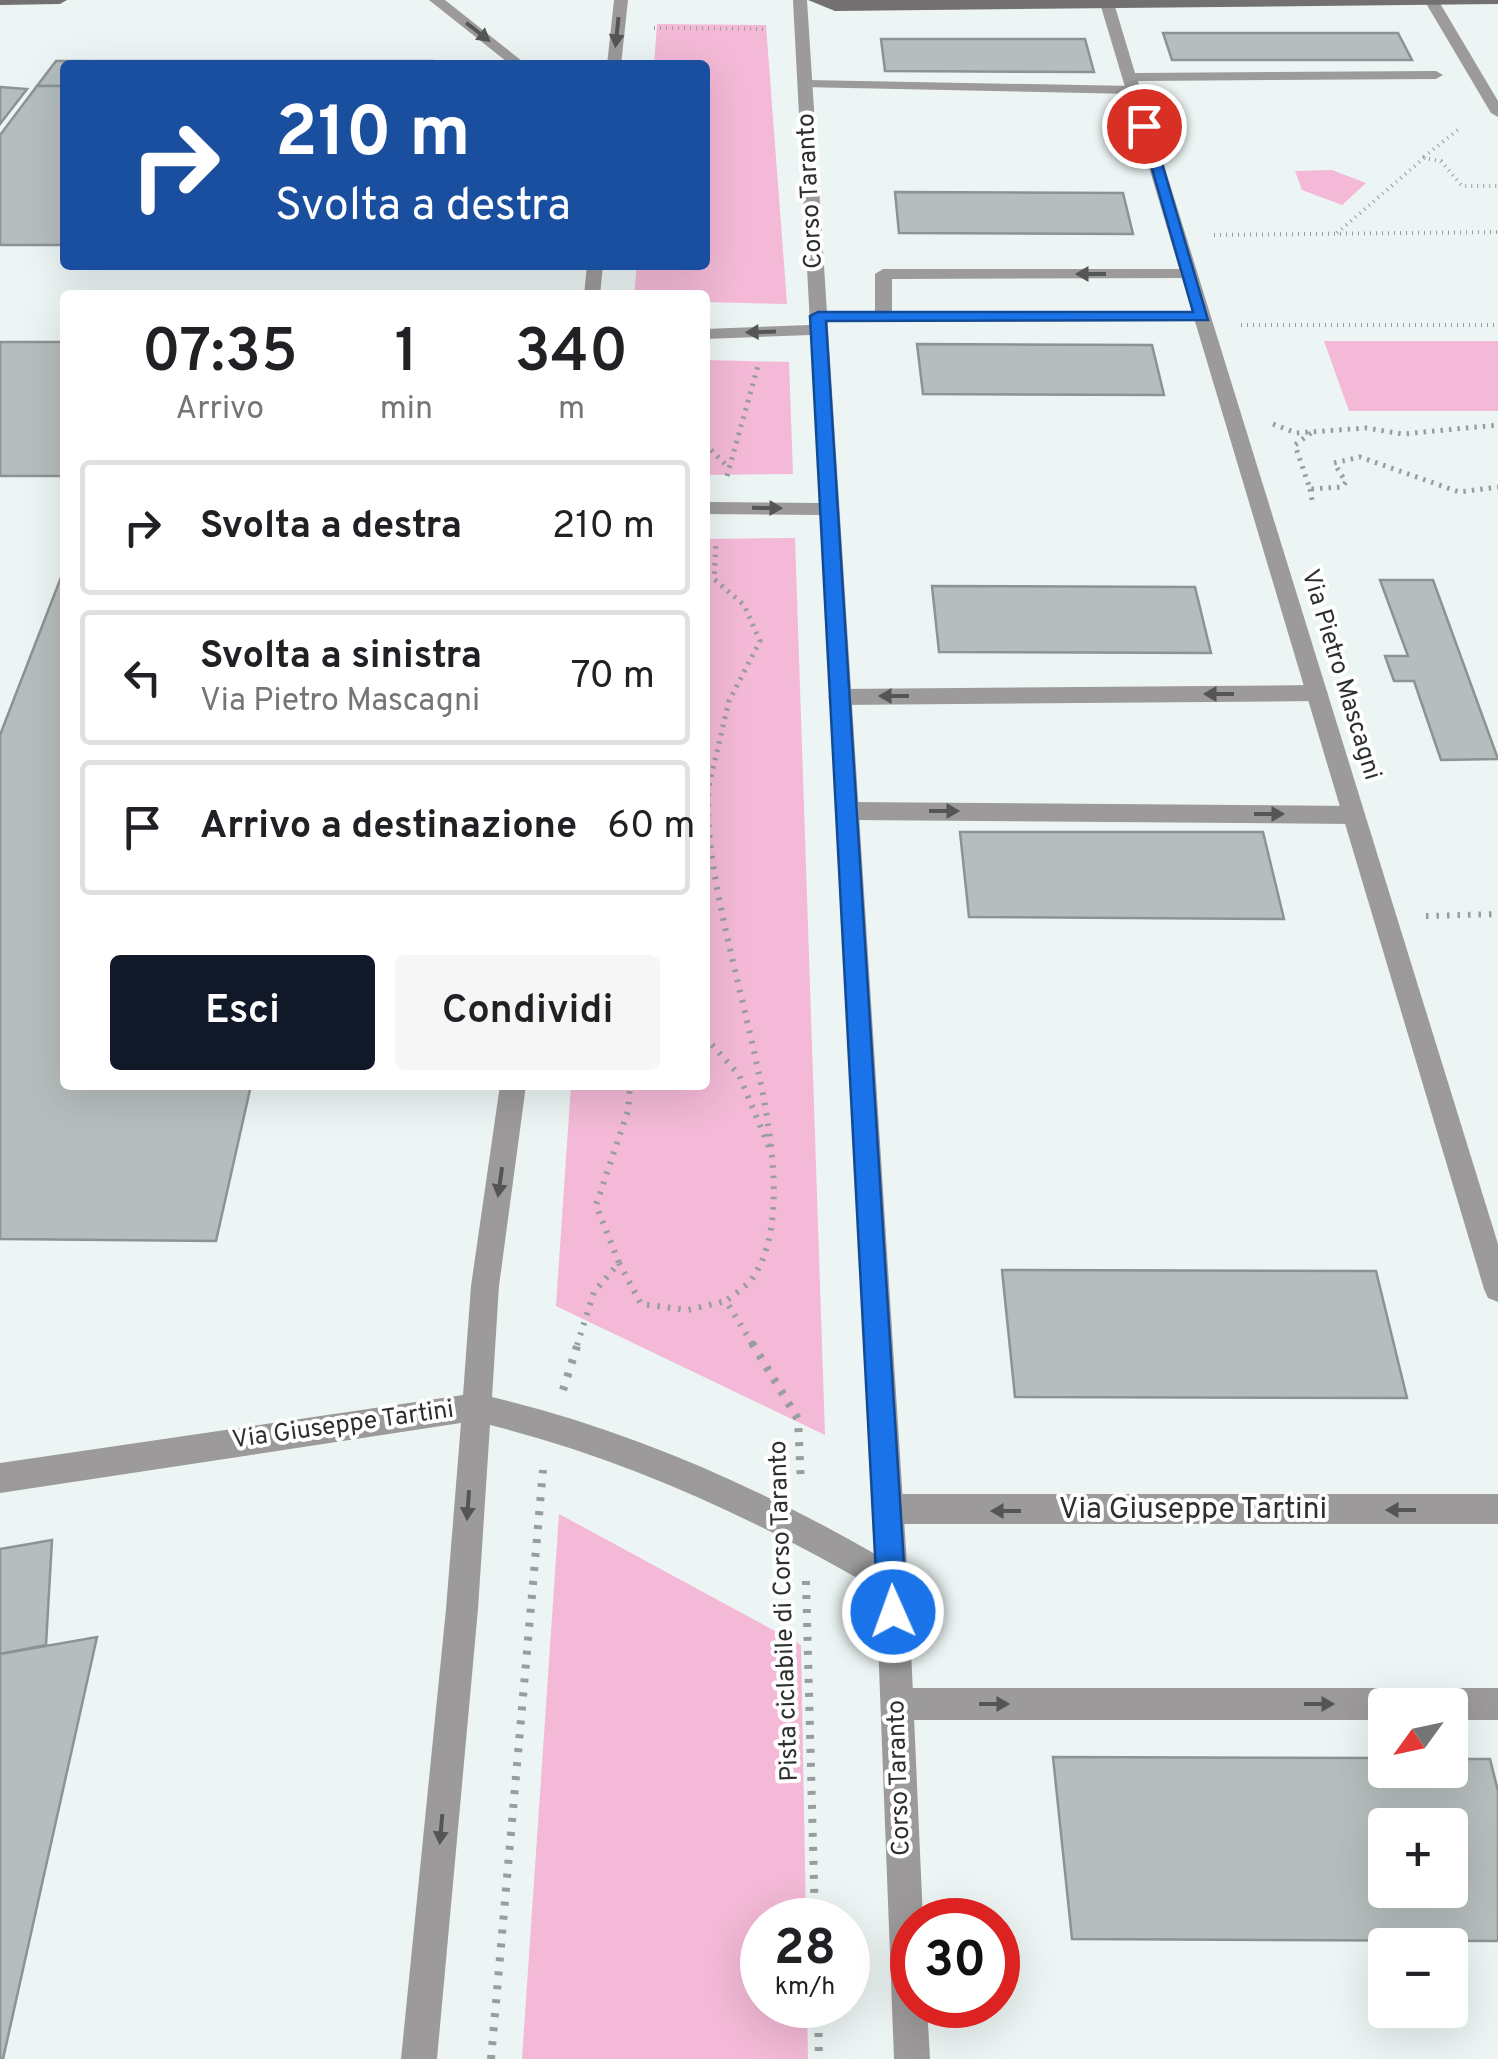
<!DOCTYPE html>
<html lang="it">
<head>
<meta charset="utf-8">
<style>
  body { margin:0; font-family:Overpass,sans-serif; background:#f6f6f6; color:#202124; height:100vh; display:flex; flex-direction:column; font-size:38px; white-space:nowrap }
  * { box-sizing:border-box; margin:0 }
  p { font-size:32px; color:#757577 }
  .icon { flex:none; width:55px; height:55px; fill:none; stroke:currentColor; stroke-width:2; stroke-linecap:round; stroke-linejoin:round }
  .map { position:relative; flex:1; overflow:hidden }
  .drawer { position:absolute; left:60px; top:290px; width:650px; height:800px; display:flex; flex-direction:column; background:#fff; border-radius:10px; box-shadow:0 10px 40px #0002 }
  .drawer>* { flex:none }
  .guide { position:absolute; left:60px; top:60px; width:650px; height:210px; border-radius:10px; box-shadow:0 10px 40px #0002; background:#1a4fa0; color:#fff; overflow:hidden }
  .needle { width:65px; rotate:237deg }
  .controls { position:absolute; left:1368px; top:1688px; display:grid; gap:20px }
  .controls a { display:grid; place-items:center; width:100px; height:100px; border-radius:10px; background:#fff; box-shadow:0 10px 40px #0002; font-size:50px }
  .speed { position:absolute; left:740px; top:1898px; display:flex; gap:20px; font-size:50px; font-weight:700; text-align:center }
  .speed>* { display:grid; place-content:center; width:130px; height:130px; border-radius:50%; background:#fff; box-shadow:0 10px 40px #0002; line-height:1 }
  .speed small { font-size:25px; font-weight:400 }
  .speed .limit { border:15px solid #d22; background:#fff; color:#111 }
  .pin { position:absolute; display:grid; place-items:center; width:85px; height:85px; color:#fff; margin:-42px; border:5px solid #fff; border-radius:50%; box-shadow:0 2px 10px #0007 }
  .me { position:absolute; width:110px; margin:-55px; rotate:358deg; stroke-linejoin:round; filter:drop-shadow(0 0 8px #0008) }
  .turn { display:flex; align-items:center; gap:35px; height:210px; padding:0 50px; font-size:45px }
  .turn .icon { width:130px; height:130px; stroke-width:2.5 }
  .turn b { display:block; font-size:70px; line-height:85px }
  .eta { display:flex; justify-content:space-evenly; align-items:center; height:170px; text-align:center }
  .eta b { font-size:60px; font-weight:600; line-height:70px }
  .action { display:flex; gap:20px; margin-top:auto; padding:20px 50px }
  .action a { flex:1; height:115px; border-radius:10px; background:#111827; color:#fff; font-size:40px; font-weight:600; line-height:115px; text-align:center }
  .action a+a { background:#f6f6f6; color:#202124 }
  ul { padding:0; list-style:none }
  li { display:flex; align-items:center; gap:30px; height:135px; margin:0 20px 15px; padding:0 30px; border:5px solid #e0e0e0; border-radius:10px }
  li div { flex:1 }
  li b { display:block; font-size:38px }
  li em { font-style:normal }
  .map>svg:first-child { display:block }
  .green { fill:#f3b9d6 }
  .building { fill:#b6bdbd; stroke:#8c9393; stroke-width:2.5; fill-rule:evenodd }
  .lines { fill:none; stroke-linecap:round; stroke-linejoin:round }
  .path-far3 { stroke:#989e9e; stroke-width:4; stroke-dasharray:1 5; stroke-linecap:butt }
  .path-far2 { stroke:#989e9e; stroke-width:5; stroke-dasharray:2.5 6; stroke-linecap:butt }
  .path-far1 { stroke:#989e9e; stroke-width:6; stroke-dasharray:2.5 8; stroke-linecap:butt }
  .path { stroke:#989e9e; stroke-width:8; stroke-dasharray:4 10; stroke-linecap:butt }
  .lane { fill:#9c9a9b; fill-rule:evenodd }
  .street { fill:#9c9a9b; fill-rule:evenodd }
  .secondary { fill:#737071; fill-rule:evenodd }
  .oneway { fill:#545555 }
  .route { fill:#1a73e8; stroke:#114b97; stroke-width:2.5 }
  .labels { text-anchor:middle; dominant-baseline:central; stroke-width:8; stroke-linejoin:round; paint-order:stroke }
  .street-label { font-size:25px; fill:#2e3030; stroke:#fff }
  .near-street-label { font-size:30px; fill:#2e3030; stroke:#fff }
</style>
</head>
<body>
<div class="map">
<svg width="1498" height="2059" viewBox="0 0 1498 2059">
  <rect width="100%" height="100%" fill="#ecf4f4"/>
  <g class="green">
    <path d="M657 24 766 25 787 304 705 302V295H634L637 265H705V65H654Z"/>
    <path d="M1332 170 1366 183 1342 205 1302 190 1295 171Z"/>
    <path d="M1324 341H1498V411H1349Z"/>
    <path d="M705 360 789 362 793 474 705 475Z"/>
    <path d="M795 538 825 1435 556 1306 571 1085H705V539Z"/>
    <path d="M559 1514 801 1645 806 1920H762V2005H807L808 2059H522Z"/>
  </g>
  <g class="building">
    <path d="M1163 33H1398L1412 60H1172Z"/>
    <path d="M881 39H1085L1094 72 885 71Z"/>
    <path d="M56 61H432L430 65H65V86H37Z"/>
    <path d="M37 86H65V245H0V135Z"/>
    <path d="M0 87 27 89 0 124Z"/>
    <path d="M895 192 1123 193 1133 234 899 233Z"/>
    <rect x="0" y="342" width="65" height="134"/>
    <path d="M917 344 1152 345 1164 395 923 394Z"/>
    <path d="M65 567V1085H251L216 1241 0 1239V735Z"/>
    <path d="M1380 580H1433L1498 759 1441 760 1414 681H1394L1385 656H1408Z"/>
    <path d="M932 586 1195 587 1211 653 939 652Z"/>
    <path d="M960 832H1263L1284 919 969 917Z"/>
    <path d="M1002 1270 1376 1271 1407 1398 1015 1397Z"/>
    <path d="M52 1540 46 1645 0 1654V1549Z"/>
    <path d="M97 1637 3 2059H0V1654Z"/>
    <path d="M1053 1757 1385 1758V1770H1450V1759H1490L1498 1791V1941L1072 1939ZM1385 1825H1450V1890H1385Z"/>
  </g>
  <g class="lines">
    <g class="path-far3">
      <path d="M654 28 767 29"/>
      <path d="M1424 157 1460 128"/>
      <path d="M1337 233 1424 158 1441 161 1462 186H1498"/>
      <path d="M1214 235 1498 232"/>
      <path d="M1241 325H1498"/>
    </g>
    <g class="path-far2">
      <path d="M1273 424 1296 433 1366 428 1403 434 1498 425"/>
      <path d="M1311 433 1295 445 1310 489 1342 487 1346 482 1334 463 1360 457 1459 492 1498 487"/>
      <path d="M705 444 728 467"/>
      <path d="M727 476 759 362"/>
      <path d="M1310 489 1312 500"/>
      <path d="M709 785 729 701 760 641 744 605 714 579 716 542"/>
    </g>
    <g class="path-far1">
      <path d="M709 783C695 915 821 1171 754 1276 748 1286 735 1293 726 1301L753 1345"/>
      <path d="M1426 916 1498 914"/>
      <path d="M705 1037 739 1075 769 1147"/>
      <path d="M619 1263 641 1304 688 1310 726 1301"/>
      <path d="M577 1345 594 1292 619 1263 596 1205 628 1111 630 1085"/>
    </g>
    <g class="path">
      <path d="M752 1343 798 1419 801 1484"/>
      <path d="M563 1390 578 1343"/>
      <path d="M806 1581 815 1920"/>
      <path d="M818 2005 819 2059"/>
      <path d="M491 2059 543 1470"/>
    </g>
    <g class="lane">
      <path d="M806 80 1133 86 1140 90 1133 94 801 87V81Z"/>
      <path d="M883 269H1189L1197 274 1195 278 892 279V312L1202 311 1211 316 1202 321 817 322 808 317 817 312H875V274Z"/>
      <path d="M1317 685 1328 693 1317 701 839 705 828 697 839 689Z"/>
      <path d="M847 802 1354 806 1365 815 1354 824 847 820 836 811Z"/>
      <path d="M888 1494H1498V1524H888L877 1520 873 1509 877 1498Z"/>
      <path d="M897 1688H1498V1720H1450V1705H1385V1720H897L886 1715 881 1704 886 1693Z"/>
    </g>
    <g class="street">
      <path d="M429 0H445L527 65H511Z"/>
      <path d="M614 0H628L621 65H607Z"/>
      <path d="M793 0H807L908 1581 923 1920H912V2005H927L930 2059H894L876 1589C754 1518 627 1459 490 1425L478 1609 437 2059H401L446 1609 461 1423 0 1493V1463L463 1395 471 1286 500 1085H526L499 1286 492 1397C626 1429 755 1485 875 1554L820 515 705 514V502L820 503 811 335 705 339V329L810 325Z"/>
      <path d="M1099 0H1113L1135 73 1436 71 1443 75 1436 79 1138 81 1498 1244V1302L1488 1298 1484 1289Z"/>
      <path d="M1424 0H1438L1498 101V117L1491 113Z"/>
      <path d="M587 265H603L600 295H584Z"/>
    </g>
    <g class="secondary">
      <path d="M0 0H67L60 4 0 5Z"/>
      <path d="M808 0H1498V4L835 11Z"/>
    </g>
  </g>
  <defs><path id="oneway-solid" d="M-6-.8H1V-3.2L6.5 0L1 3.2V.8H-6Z" transform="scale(2.5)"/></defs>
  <g class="oneway">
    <use href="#oneway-solid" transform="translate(478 32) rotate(38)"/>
    <use href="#oneway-solid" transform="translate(617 32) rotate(96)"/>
    <use href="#oneway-solid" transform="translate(1091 274) rotate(180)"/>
    <use href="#oneway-solid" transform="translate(761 332) rotate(178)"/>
    <use href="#oneway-solid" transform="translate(767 508) rotate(1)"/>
    <use href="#oneway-solid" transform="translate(1219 694) rotate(180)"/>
    <use href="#oneway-solid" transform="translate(894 696) rotate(180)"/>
    <use href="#oneway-solid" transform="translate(944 811)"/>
    <use href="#oneway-solid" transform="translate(1269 814)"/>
    <use href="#oneway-solid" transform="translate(500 1182) rotate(98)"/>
    <use href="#oneway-solid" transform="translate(468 1505) rotate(94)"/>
    <use href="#oneway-solid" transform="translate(1401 1510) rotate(180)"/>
    <use href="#oneway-solid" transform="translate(1006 1511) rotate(180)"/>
    <use href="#oneway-solid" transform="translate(994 1704)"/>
    <use href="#oneway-solid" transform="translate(1319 1704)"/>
    <use href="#oneway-solid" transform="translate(441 1829) rotate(95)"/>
  </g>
  <path class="route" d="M1139 123 1151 126 1208 320 826 321 907 1612 903 1622 893 1626 883 1622 878 1612 810 316 818 312H1193Z"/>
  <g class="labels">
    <g class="street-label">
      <text transform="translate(811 191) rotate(-93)">Corso Taranto</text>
      <text transform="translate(1340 675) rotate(73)">Via Pietro Mascagni</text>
      <text transform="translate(343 1426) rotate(-8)">Via Giuseppe Tartini</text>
      <text transform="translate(785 1611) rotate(-92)">Pista ciclabile di Corso Taranto</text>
      <text transform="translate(900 1778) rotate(-92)">Corso Taranto</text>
    </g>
    <g class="near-street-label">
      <text x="1193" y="1510">Via Giuseppe Tartini</text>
    </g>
  </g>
</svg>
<div class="controls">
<a><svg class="needle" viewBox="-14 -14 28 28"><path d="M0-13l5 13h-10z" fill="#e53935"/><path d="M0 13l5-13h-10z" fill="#757577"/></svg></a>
<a>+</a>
<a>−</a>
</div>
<div class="speed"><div>28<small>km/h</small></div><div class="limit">30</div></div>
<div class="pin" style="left:1144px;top:126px;background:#d93025"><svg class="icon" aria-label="arrive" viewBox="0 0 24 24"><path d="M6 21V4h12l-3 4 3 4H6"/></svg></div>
<svg class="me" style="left:893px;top:1612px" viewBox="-20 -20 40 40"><circle r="17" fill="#1a73e8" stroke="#fff" stroke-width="3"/><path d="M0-11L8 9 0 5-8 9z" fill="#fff"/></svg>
<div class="guide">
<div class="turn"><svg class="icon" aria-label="right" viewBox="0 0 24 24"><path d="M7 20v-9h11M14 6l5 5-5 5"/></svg><div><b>210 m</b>Svolta a destra</div></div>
</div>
<section class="drawer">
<div class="eta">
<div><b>07:35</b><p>Arrivo</p></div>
<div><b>1</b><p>min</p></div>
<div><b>340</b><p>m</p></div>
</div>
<ul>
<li><svg class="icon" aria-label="right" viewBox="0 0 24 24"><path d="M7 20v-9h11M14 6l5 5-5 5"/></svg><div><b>Svolta a destra</b></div><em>210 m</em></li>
<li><svg class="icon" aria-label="left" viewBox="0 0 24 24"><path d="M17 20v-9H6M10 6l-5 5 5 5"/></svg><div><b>Svolta a sinistra</b><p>Via Pietro Mascagni</p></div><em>70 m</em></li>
<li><svg class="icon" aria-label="arrive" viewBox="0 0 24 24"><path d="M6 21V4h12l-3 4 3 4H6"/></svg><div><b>Arrivo a destinazione</b></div><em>60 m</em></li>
</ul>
<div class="action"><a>Esci</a><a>Condividi</a></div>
</section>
</div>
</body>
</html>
